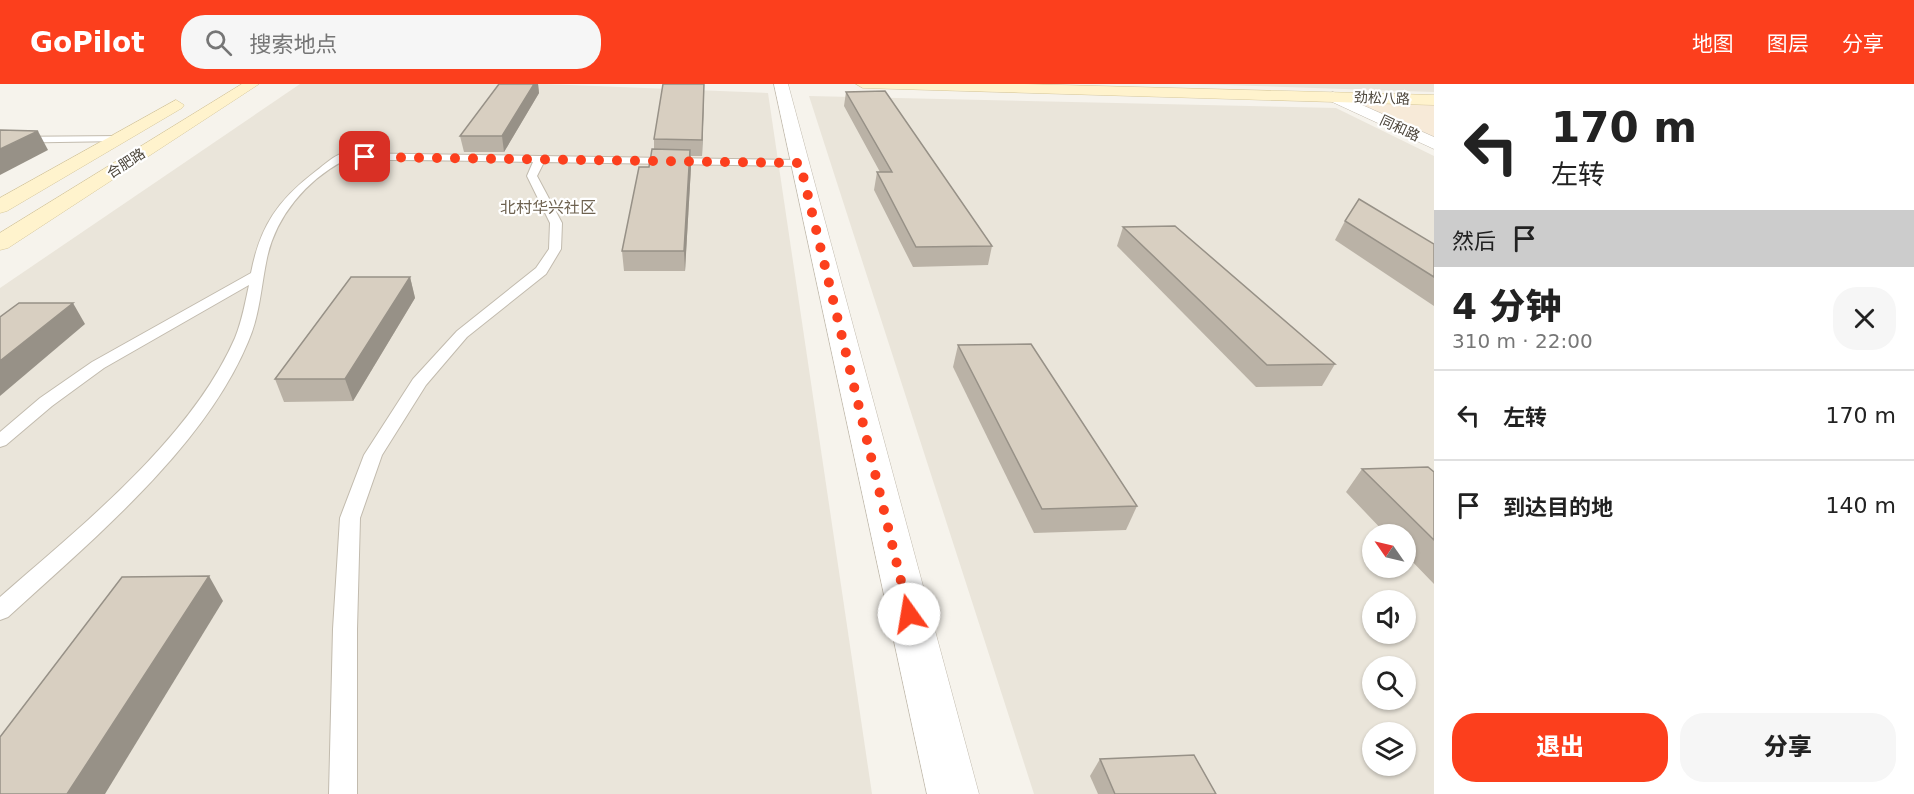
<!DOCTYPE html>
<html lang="zh">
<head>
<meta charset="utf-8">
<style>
  body { margin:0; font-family:"DejaVu Sans","Noto Sans SC",sans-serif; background:#f6f6f6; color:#222; height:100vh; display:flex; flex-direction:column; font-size:22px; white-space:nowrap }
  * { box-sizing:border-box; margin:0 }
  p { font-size:20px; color:#767676 }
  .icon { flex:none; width:33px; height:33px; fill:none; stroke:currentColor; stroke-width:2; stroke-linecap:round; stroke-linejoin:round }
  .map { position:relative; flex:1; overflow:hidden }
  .sheet { display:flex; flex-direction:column; background:#fff; width:480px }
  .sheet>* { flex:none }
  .guide { background:#fff; color:#222; overflow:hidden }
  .needle { width:39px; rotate:304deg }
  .controls { position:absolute; left:1362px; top:440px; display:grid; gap:12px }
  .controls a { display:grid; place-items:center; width:54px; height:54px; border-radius:50%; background:#fff; box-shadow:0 2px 4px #0004; font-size:30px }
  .pin { position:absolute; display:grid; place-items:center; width:51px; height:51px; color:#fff; margin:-26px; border-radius:12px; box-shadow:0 3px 9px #0006 }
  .me { position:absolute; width:66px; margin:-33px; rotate:347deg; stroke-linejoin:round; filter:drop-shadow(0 0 4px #0008) }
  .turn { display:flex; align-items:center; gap:21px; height:126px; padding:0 18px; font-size:27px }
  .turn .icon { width:78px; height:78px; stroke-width:2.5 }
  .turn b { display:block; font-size:42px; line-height:51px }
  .then { display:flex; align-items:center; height:57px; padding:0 18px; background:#0003; gap:12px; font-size:22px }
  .round { display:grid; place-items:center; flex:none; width:63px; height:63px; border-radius:24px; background:#f6f6f6 }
  .head { display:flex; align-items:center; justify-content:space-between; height:102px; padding:0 18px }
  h1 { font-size:36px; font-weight:800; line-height:45px }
  .primary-button { display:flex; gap:12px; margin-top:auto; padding:12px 18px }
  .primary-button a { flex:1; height:69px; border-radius:24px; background:#fc3f1d; color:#fff; font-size:24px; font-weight:800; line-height:69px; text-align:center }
  .primary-button a+a { background:#f6f6f6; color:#222 }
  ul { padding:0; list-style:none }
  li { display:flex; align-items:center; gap:18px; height:90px; padding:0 18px; border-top:2px solid #e0e0e0 }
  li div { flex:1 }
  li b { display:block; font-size:22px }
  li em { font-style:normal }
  header { display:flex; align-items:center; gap:36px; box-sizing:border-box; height:84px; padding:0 30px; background:#fc3f1d; color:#fff }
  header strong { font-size:28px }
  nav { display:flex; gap:33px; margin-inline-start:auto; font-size:21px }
  .search { width:420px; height:54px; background:#f6f6f6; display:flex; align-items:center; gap:15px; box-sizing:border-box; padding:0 21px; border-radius:24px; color:#767676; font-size:22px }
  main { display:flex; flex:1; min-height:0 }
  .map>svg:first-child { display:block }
  .residential { fill:#eae5da; fill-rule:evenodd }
  .commercial { fill:#f7ead8 }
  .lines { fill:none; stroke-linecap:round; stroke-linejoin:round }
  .lane-casing { stroke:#c2bbae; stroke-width:2 }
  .street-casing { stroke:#c2bbae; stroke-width:1 }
  .secondary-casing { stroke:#d6c79b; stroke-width:1 }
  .lane { fill:#fff; fill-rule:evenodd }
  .street { fill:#fff; fill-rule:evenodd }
  .secondary { fill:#fff3cd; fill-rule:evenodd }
  .wall { fill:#bab2a6 }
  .shaded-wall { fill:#979187 }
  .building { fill:#d8cfc1; stroke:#979187; stroke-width:1.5 }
  .route { stroke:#fc3f1d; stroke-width:10; stroke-dasharray:0 18 }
  .labels { text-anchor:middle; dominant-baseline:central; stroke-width:4.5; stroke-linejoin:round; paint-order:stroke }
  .far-street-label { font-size:14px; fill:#4b4439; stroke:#fff }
  .far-quarter-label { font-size:16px; fill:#6e6250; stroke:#fff }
</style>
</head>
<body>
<header>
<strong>GoPilot</strong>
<div class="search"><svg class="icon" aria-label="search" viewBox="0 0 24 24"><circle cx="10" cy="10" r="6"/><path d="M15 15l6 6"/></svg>搜索地点</div>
<nav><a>地图</a><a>图层</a><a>分享</a></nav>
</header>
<main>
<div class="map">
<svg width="1434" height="710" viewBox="0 0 1434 710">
  <rect width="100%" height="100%" fill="#f6f3ec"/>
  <g class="residential">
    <path d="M300 0H545L768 9 872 710H0V204Z"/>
    <path d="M1194 0H1434V8Z"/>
    <path d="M809 12 1336 24 1434 72V710H1034ZM1372 450H1406V483H1372ZM1372 516H1406V549H1372ZM1372 582H1406V615H1372ZM1372 648H1406V681H1372Z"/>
  </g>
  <path class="commercial" d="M1333 13 1434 17V60Z"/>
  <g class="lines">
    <g class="lane-casing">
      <g id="lane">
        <path d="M123 52 125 54 120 57 0 59V53Z"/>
        <path d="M343 69 800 76 805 79 800 82 544 78 537 92 562 139 561 165 546 190 467 253 426 301 382 371 360 434 357 545V710H329L333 545 340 434 364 371 413 295 457 247 536 184 549 165 550 139 527 92 533 78C485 77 437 76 388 76 376 76 353 71 343 77 306 97 276 132 267 174 261 202 260 231 248 258 204 364 91 457 8 533L0 536V513C81 442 191 355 235 254 242 237 245 219 249 201L104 284 52 322 6 361 0 363V348L40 314 92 278 251 189C260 142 278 116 316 87 324 81 333 72 343 69Z"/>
      </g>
    </g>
    <g class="street-casing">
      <g id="street">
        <path d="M774 0H788L979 710H927Z"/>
        <path d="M1333 8 1434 53V65L1328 16 1325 13 1328 10Z"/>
      </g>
    </g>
    <g class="secondary-casing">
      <g id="secondary">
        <path d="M242 0H259L8 164 0 166V149Z"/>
        <path d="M856 0H1024L1434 11V21L863 4Z"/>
        <path d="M176 16 184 21 182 24 7 127 0 129V114Z"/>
      </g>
    </g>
    <use href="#lane" class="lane"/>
    <use href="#street" class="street"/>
    <use href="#secondary" class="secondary"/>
  </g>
  <g class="wall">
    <path d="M499 0H538L539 9 504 68H464L460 52Z"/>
    <path d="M704 0 702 72H691V83L685 187H624L622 167 654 65V55Z"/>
    <path d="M846 8 992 162 988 181 913 183 874 106 877 88H880L844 22Z"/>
    <path d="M1345 137 1434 160V222L1335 156Z"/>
    <path d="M1123 143 1335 280 1322 302 1256 303 1117 162Z"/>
    <path d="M410 193 415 214 353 317 284 318 275 295Z"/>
    <path d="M958 261 1137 422 1126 446 1034 449 953 283Z"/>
    <path d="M1362 385 1434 388V500L1406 471V450H1386L1346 408Z"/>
    <path d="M1100 675 1216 710H1098L1090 692Z"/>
  </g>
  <g class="shaded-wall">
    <path d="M534 0H538L539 9 504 68 502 52Z"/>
    <path d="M704 0V13L702 72V56Z"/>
    <path d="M38 47 48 66 0 91V65Z"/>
    <path d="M690 66 691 83 685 187 684 167Z"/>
    <path d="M410 193 415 214 353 317 345 295Z"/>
    <path d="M73 219 85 240 0 312V277Z"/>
    <path d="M209 492 223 517 105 710H67Z"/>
  </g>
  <g class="building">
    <path d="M499 0H534L502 52H460Z"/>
    <path d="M663 0H704L702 56 654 55Z"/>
    <path d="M885 7 992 162 916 163 877 88H892L846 8Z"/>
    <path d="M0 46 38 47 0 65Z"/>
    <path d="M652 65 690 66 684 167H622L639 83H649Z"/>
    <path d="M1359 115 1434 160V193L1345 137Z"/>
    <path d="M1175 142 1335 280 1267 281 1123 143Z"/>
    <path d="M351 193H410L345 295H275Z"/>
    <path d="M19 219H73L0 277V233Z"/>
    <path d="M1031 260 1137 422 1042 425 958 261Z"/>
    <path d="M1428 383 1434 388V456L1362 385Z"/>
    <path d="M209 492 67 710H0V653L122 493Z"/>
    <path d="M1194 671 1216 710H1115L1100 675Z"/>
  </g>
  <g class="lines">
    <path class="route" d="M365 73 800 79 909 530"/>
  </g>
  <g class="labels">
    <g class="far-street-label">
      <text transform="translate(1382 14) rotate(2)">劲松八路</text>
      <text transform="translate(1400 44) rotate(25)">同和路</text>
      <text transform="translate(126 79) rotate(-33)">合肥路</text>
    </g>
    <g class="far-quarter-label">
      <text x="548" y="123">北村华兴社区</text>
    </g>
  </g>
</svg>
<div class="controls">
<a><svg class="needle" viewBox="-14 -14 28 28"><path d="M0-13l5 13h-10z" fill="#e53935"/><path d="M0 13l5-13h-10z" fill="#767676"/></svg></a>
<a><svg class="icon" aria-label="sound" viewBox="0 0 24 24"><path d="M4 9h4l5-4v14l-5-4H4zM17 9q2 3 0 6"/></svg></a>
<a><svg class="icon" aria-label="search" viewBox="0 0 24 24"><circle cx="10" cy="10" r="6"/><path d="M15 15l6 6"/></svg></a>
<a><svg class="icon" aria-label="layers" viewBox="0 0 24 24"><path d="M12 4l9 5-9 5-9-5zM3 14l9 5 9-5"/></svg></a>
</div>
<div class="pin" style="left:365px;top:73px;background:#d93025"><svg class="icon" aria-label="arrive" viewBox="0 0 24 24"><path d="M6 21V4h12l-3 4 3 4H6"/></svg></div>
<svg class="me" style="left:909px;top:530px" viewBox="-20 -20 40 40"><circle r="19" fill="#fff"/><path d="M0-13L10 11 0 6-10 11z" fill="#fc3f1d"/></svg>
</div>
<section class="sheet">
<div class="guide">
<div class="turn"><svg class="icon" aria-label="left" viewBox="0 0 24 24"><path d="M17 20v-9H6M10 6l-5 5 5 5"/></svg><div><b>170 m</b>左转</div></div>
<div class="then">然后<svg class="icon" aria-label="arrive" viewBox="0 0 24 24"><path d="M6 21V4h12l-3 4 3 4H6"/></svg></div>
</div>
<div class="head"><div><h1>4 分钟</h1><p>310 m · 22:00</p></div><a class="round"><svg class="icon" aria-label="close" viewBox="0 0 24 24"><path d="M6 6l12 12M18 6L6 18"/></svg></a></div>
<ul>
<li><svg class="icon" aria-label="left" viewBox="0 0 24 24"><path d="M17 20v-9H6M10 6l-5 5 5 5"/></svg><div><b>左转</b></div><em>170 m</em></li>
<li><svg class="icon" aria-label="arrive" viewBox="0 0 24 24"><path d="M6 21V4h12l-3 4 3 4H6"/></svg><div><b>到达目的地</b></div><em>140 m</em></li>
</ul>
<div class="primary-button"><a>退出</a><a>分享</a></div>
</section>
</main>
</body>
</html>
